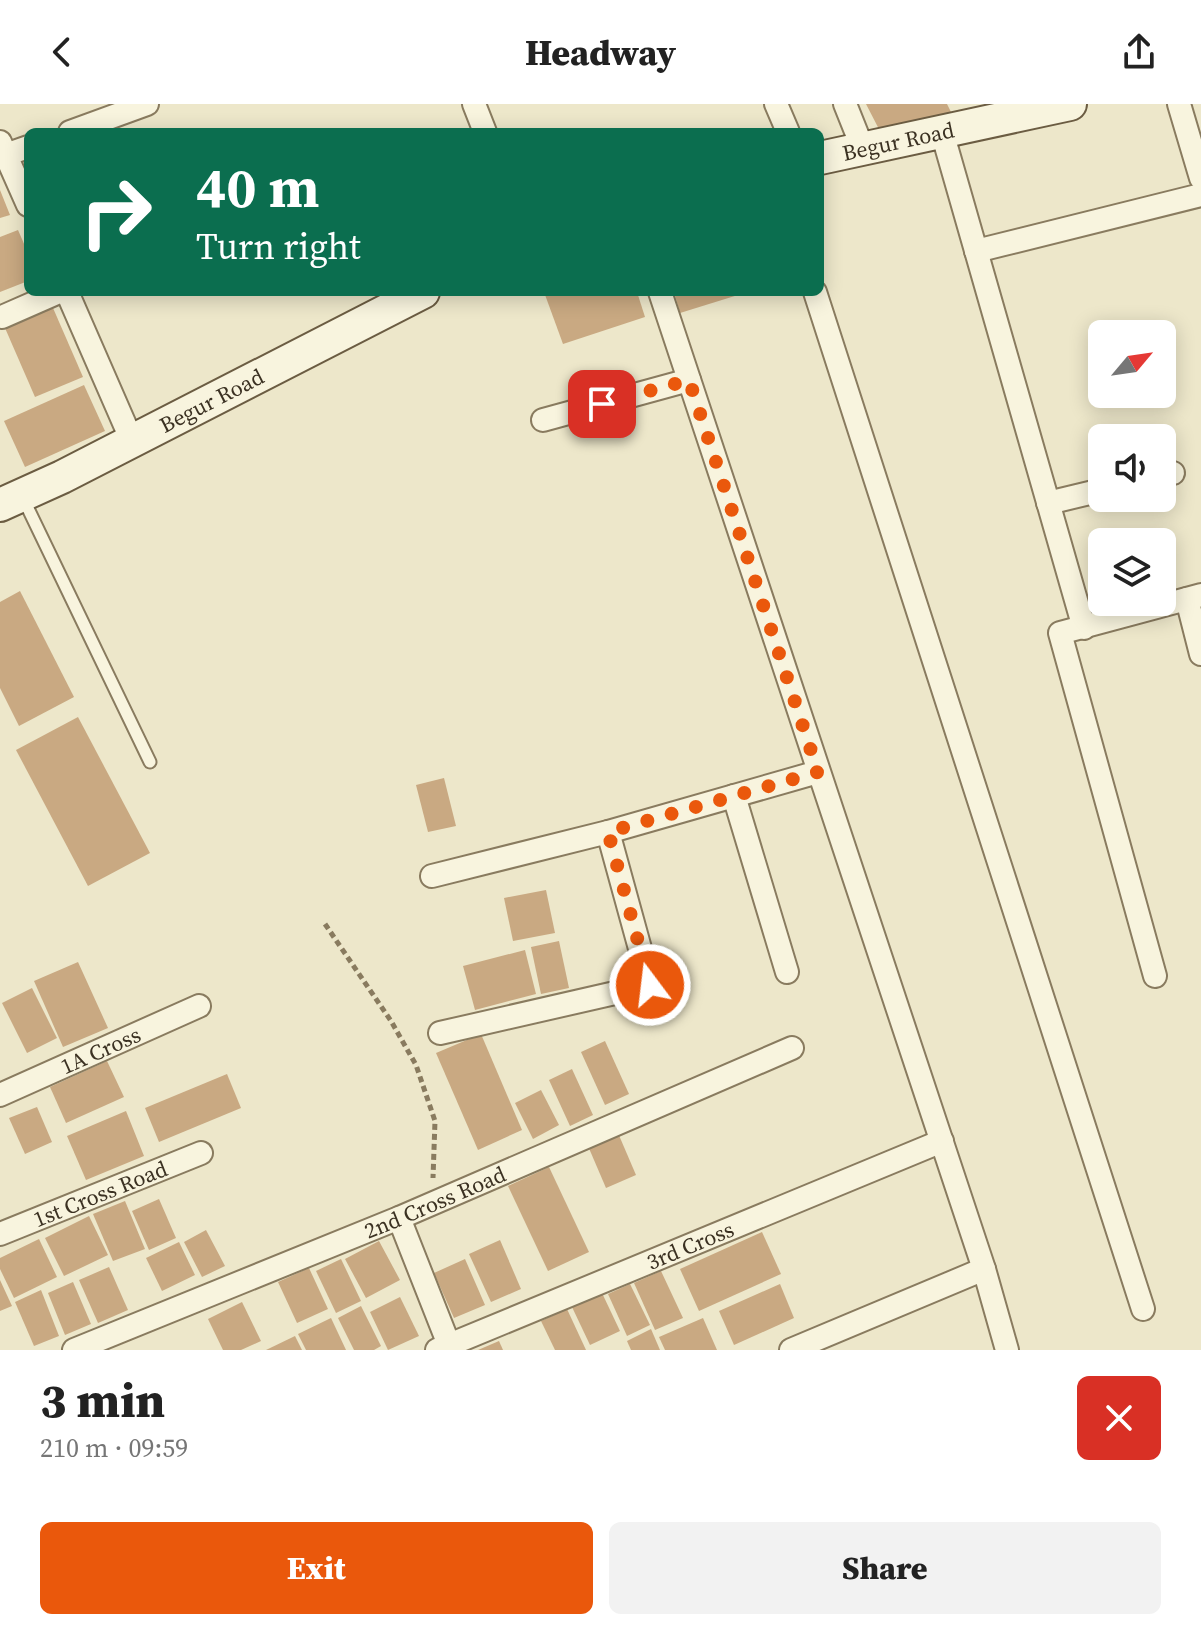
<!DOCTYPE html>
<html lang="en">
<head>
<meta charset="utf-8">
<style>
  body { margin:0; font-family:"Source Serif 4",serif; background:#f2f2f2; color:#222; height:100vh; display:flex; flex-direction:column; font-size:30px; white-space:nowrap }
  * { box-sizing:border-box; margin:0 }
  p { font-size:26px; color:#767676 }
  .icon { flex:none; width:44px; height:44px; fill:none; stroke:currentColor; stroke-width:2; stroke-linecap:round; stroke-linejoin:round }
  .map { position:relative; height:1246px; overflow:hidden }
  .drawer { display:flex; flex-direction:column; background:#fff; flex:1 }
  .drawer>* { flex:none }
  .hud { position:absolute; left:24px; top:24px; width:800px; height:168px; border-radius:12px; box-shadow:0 4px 20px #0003; background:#0b6e4f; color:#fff; overflow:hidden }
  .needle { width:52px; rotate:61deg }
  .tools { position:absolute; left:1088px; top:216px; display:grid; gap:16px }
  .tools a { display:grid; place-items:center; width:88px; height:88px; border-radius:12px; background:#fff; box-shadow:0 4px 20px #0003; font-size:40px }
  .pin { position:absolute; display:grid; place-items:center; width:68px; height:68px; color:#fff; margin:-34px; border-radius:16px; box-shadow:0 4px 12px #0006 }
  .me { position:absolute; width:88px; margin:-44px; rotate:345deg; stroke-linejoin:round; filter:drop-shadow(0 0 6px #0008) }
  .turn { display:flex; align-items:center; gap:28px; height:168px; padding:0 40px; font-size:36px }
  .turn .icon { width:104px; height:104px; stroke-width:2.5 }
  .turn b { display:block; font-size:56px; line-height:68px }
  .round { display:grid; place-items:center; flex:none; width:84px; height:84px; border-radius:12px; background:#f2f2f2 }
  .headline { display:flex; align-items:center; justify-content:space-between; height:136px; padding:0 40px }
  h1 { font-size:48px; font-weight:800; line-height:60px }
  .action { display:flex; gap:16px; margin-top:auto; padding:16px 40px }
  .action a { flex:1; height:92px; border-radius:12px; background:#ea580c; color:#fff; font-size:32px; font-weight:800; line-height:92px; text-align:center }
  .action a+a { background:#f2f2f2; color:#222 }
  header { display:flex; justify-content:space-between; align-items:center; height:104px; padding:0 40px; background:#fff; font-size:36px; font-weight:800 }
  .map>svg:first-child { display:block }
  .building { fill:#c9a982 }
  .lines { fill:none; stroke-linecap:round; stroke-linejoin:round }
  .service-casing { stroke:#897b5f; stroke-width:15 }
  .minor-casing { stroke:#897b5f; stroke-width:26 }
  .secondary-casing { stroke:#6b5c42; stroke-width:36 }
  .path { stroke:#897b5f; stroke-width:5; stroke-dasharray:6 4; stroke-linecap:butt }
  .service { stroke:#f8f4de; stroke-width:11 }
  .minor { stroke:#f8f4de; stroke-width:22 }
  .secondary { stroke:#f8f4de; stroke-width:32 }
  .route { stroke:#ea580c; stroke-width:14; stroke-dasharray:0 25.2 }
  .labels { text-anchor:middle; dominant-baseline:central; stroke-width:7; stroke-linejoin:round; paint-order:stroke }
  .street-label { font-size:22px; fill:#3b3122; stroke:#f5f1da }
</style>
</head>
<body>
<header><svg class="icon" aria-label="back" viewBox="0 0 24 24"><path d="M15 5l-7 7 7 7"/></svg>Headway<svg class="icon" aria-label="share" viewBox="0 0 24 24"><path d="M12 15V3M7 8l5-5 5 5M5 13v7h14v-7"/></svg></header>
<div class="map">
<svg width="1201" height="1246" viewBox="0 0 1201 1246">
  <rect width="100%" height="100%" fill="#ede7ca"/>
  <g class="building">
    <path d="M866 0H947L951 8 915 24 912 17 882 31Z"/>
    <path d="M0 86 10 111 0 114Z"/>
    <path d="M18 126 28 149V177L0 188V133Z"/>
    <path d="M544 188H637L645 213 563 240Z"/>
    <path d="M674 188H737L738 191 680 209Z"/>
    <path d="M53 204 83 273 35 293 5 224Z"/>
    <path d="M84 281 105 327 25 363 4 317Z"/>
    <path d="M20 487 74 593 19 622 0 584V498Z"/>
    <path d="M78 613 150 749 88 782 16 646Z"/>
    <path d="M444 674 456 722 428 728 416 681Z"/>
    <path d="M546 786 555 829 513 837 504 794Z"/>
    <path d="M559 837 569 884 541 890 531 843Z"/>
    <path d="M525 846 536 890 475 906 463 862Z"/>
    <path d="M78 858 108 924 63 943 34 877Z"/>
    <path d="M32 884 57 934 27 949 2 899Z"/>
    <path d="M481 930 522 1026 478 1046 436 949Z"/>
    <path d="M605 937 629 990 605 1001 581 948Z"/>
    <path d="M107 957 124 993 66 1019 50 983Z"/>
    <path d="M572 965 593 1011 570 1022 549 976Z"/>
    <path d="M227 970 241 1004 159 1038 145 1004Z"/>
    <path d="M541 986 559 1021 533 1035 515 999Z"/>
    <path d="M37 1003 52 1038 25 1050 9 1014Z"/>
    <path d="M126 1007 144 1052 86 1076 67 1032Z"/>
    <path d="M618 1029 636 1071 606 1084 588 1042Z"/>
    <path d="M549 1063 589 1148 548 1167 508 1082Z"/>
    <path d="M159 1095 176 1134 149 1146 132 1107Z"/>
    <path d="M125 1097 145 1145 113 1157 93 1110Z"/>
    <path d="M89 1112 108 1151 64 1172 45 1134Z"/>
    <path d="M206 1126 225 1162 202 1173 184 1138Z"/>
    <path d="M762 1128 781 1170 699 1207 680 1165Z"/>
    <path d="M39 1135 57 1173 14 1194 0 1165V1154Z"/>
    <path d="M500 1136 521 1185 491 1198 469 1150Z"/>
    <path d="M379 1137 400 1176 366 1194 345 1155Z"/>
    <path d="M179 1138 195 1171 162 1187 146 1154Z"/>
    <path d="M341 1155 361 1197 336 1209 316 1167Z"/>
    <path d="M465 1155 485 1201 454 1214 434 1169Z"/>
    <path d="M109 1163 128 1206 98 1219 79 1176Z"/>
    <path d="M309 1164 328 1205 297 1219 278 1178Z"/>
    <path d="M661 1167 683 1214 655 1226 634 1179Z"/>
    <path d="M0 1176 12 1202 0 1207Z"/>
    <path d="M73 1178 91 1220 65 1231 48 1189Z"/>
    <path d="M630 1180 650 1221 627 1232 608 1190Z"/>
    <path d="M780 1180 794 1214 734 1241 719 1207Z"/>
    <path d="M41 1186 59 1232 34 1242 15 1198Z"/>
    <path d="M602 1189 620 1227 590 1241 572 1203Z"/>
    <path d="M400 1193 419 1232 388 1246 370 1208Z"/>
    <path d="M242 1198 261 1237 241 1246H223L208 1215Z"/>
    <path d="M361 1202 381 1242 374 1246H354L338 1214Z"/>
    <path d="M567 1205 586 1246H555L541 1217Z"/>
    <path d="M331 1214 346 1246H306L298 1230Z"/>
    <path d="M703 1214 717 1246H665L659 1233Z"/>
    <path d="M651 1225 660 1246H631L627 1237Z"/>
    <path d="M295 1232 302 1246H266Z"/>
    <path d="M499 1237 503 1246H478Z"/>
  </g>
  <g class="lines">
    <g class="service-casing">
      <path id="service" d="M22 392 150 658"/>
    </g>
    <g class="minor-casing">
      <g id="minor">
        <path d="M474 0 485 28"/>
        <path d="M776 0 788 28"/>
        <path d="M845 0 863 45"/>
        <path d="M1179 0 1201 74"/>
        <path d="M70 28 147 0"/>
        <path d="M942 28 1084 524"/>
        <path d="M0 38 28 101"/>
        <path d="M0 53 28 43"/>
        <path d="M976 147 1201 91"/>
        <path d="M67 188 132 337"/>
        <path d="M660 188 984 1165 1007 1246"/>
        <path d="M815 188 1143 1205"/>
        <path d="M2 213 59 188"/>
        <path d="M543 316 689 276"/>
        <path d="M1162 372 1173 369"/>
        <path d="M1048 399 1102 386"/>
        <path d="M1187 495 1201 550"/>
        <path d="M734 692 787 868"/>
        <path d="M432 772 608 728 818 668"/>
        <path d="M1155 872 1060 529 1201 491"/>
        <path d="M440 929 650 881 608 728"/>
        <path id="s1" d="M0 991 199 902"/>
        <path d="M399 1114 451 1246"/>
        <path id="s2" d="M0 1130 201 1049"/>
        <path id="s3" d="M74 1246 399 1114 792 944"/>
        <path id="s4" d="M437 1246 942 1037"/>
        <path d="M791 1246 984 1165"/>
      </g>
    </g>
    <g class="secondary-casing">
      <g id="secondary">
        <path id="s5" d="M820 54 1070 0"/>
        <path id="s6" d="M0 401 62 373 423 188"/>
      </g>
    </g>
    <path class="path" d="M325 820 391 917 416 961 435 1017 433 1074"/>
    <use href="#service" class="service"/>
    <use href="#minor" class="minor"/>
    <use href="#secondary" class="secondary"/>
  </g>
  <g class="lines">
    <path class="route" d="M602 300 689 276 818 668 608 728 650 881"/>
  </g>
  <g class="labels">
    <g class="street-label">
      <text stroke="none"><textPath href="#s5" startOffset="80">Begur Road</textPath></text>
      <text stroke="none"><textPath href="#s6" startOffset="236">Begur Road</textPath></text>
      <text stroke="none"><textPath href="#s1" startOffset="110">1A Cross</textPath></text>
      <text stroke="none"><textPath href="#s2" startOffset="108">1st Cross Road</textPath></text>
      <text stroke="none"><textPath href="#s3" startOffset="390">2nd Cross Road</textPath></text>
      <text stroke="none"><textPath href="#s4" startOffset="274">3rd Cross</textPath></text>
    </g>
  </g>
</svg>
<div class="tools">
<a><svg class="needle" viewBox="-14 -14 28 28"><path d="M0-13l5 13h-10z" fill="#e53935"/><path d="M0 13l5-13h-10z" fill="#767676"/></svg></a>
<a><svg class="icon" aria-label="sound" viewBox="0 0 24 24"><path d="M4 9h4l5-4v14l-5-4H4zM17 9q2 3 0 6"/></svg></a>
<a><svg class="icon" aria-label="layers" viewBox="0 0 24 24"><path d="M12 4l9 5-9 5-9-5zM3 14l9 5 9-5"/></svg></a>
</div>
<div class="pin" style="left:602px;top:300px;background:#d93025"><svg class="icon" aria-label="arrive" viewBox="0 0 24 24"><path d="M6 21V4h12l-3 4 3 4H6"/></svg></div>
<svg class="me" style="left:650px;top:881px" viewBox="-20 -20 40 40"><circle r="17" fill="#ea580c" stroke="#fff" stroke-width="3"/><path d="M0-11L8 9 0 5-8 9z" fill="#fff"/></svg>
<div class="hud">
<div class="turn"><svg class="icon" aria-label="right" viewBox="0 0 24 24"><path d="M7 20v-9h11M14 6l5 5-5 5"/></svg><div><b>40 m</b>Turn right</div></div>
</div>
</div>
<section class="drawer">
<div class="headline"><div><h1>3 min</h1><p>210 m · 09:59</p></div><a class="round" style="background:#d93025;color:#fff"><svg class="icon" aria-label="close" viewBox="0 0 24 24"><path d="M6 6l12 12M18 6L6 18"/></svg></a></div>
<div class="action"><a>Exit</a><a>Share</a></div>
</section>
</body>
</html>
